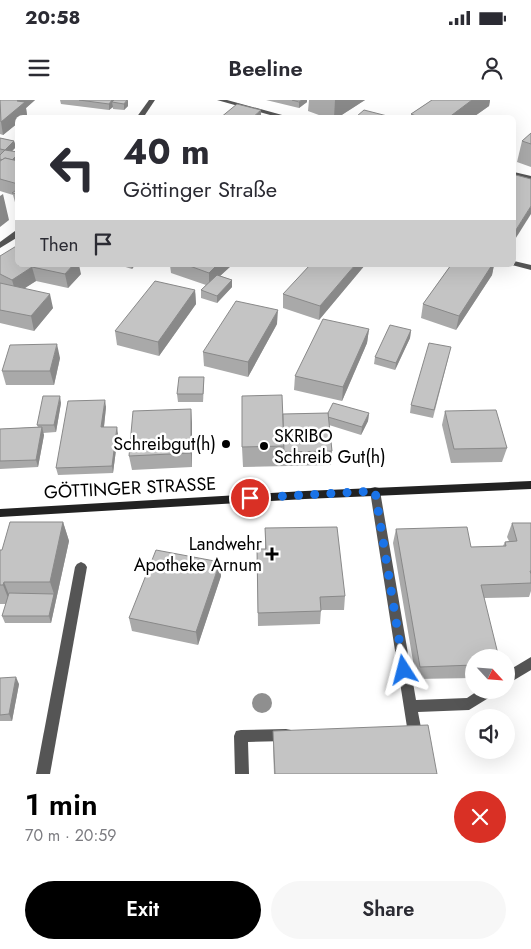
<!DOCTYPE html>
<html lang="en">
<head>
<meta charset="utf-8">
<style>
  body { margin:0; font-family:Jost,sans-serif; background:#f7f7f7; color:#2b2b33; height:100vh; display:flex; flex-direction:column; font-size:19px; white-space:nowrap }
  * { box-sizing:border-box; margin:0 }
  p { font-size:16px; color:#7c7c81 }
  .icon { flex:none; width:28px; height:28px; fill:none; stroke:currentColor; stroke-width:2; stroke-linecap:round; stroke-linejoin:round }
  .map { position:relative; height:674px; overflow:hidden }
  .panel { display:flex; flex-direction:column; background:#fff; flex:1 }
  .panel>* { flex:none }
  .guide { position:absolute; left:15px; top:15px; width:501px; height:152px; border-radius:8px; box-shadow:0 5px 20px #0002; background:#fff; color:#2b2b33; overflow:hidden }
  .needle { width:32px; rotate:116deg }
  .controls { position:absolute; left:465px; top:549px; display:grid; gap:10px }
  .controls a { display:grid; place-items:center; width:50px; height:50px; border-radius:50%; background:#fff; box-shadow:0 5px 20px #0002; font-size:25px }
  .pin { position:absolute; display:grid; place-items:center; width:42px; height:42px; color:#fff; margin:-21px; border:2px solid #fff; border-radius:50%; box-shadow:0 1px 5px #0007 }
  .me { position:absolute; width:55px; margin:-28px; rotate:351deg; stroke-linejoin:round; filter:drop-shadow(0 0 4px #0008) }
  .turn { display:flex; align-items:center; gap:18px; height:105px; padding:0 25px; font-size:22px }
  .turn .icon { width:65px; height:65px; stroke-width:2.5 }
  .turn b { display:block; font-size:35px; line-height:42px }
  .then { display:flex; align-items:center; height:48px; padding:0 25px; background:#0003; gap:10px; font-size:19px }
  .round { display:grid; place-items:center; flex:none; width:52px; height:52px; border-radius:26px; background:#f7f7f7 }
  .overview { display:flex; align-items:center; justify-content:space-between; height:85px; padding:0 25px }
  h1 { font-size:30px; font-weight:600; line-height:38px; color:#000 }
  .primary-button { display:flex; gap:10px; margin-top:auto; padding:10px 25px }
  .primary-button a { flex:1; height:58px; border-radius:30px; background:#000; color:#fff; font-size:20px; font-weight:600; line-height:58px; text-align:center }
  .primary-button a+a { background:#f7f7f7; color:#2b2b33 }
  .status { display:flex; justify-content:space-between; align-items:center; height:35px; padding:0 25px; background:#fff; direction:ltr }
  .status svg { height:14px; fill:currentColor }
  header { display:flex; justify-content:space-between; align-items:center; height:65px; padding:0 25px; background:#fff; font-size:22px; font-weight:600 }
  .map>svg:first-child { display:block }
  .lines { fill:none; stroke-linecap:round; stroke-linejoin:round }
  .lane { fill:#555; fill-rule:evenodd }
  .street { fill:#555; fill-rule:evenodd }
  .secondary { fill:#222; fill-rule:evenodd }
  .tree { fill:#8f8f8f }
  .wall { fill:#a9a9a9 }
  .shaded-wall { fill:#898989 }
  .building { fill:#c4c4c4; stroke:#898989 }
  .route { stroke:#1a73e8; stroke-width:9; stroke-dasharray:0 16.2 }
  .poi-dot { fill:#000; stroke:#fff; stroke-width:2 }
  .labels { text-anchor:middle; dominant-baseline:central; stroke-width:5; stroke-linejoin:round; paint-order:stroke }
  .poi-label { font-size:18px; fill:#000; stroke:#fff; text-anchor:end }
  .street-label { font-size:18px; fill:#000; stroke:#fff }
</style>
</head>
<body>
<div class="status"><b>20:58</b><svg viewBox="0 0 49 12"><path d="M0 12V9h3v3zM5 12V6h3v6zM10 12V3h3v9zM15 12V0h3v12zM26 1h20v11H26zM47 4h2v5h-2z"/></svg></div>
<header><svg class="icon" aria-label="menu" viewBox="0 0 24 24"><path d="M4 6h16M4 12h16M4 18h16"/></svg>Beeline<svg class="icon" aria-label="person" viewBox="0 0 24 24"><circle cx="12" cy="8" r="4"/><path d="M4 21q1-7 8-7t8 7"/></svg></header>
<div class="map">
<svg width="531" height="674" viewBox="0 0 531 674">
  <rect width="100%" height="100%" fill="#fff"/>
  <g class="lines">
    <g class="lane">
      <path d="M375 387 379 388 380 391 416 600 467 598 479 590H496L495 594 469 610 418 612 422 633 420 638 415 639 403 638 401 633 403 628 407 627 370 391 371 388Z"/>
      <path d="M531 557V570L506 585V572Z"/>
      <path d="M286 629 291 630 293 635 291 640 286 641 248 642 249 674H235L234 636 236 631 241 630Z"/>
    </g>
    <g class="street">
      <path d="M149 0H155L143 18H136Z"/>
      <path d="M217 0H227L293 18H281Z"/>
      <path d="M514 72 531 76V80L514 76Z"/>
      <path d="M15 131H18V137L0 148V142Z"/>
      <path d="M514 161 531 165V170L512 165H514Z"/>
      <path d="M81 462 85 464 87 467 50 674H36L75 467 77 464Z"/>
    </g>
    <path class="secondary" d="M531 381V389L305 399 0 417V409L305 391Z"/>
  </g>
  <circle class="tree" cx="262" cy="603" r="10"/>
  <g class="wall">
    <path d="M0 0H35L26 8 27 15 3 35 0 34Z"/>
    <path d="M60 0H128V6L124 10 113 9V7L109 10 61 4Z"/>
    <path d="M266 0H307V2L299 8Z"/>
    <path d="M309 0H365L337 18H327L308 11Z"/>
    <path d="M432 0H490L489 6 472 18H411V14Z"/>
    <path d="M531 33V67L517 62 522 41Z"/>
    <path d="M0 38 14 41 16 47 12 51 18 52V107L16 106 13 95 0 91Z"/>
    <path d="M0 156 81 174 68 188 36 181 24 188 53 208 34 231 0 223Z"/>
    <path d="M119 165H135L132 169Z"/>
    <path d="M170 165H232L220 176 232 180V187L217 203 201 198V190L206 185 171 173Z"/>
    <path d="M365 165 319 220 283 208V194Z"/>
    <path d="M451 165H494L492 175 456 230 421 218 423 204Z"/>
    <path d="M195 190 196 204 159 256 117 245 115 231Z"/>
    <path d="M277 224 248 277 204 266 203 252Z"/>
    <path d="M369 229 367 243 342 301 294 290 295 276Z"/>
    <path d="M411 230 410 238 395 270 374 264 375 257Z"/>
    <path d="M449 255 433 318 410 313 411 305Z"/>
    <path d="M60 258 54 285H6L2 271Z"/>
    <path d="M204 277V284L203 302H178L177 294Z"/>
    <path d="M61 303 56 332 43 333 44 335 38 367 0 369V329L38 327 37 325Z"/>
    <path d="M106 307 104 327 118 334 113 373 58 375 56 368Z"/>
    <path d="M445 311 507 348 502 362 451 363 442 325Z"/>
    <path d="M369 313 368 321 361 335 329 325 332 351 331 365 243 367 242 347 283 314Z"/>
    <path d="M192 323V367L132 370 129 356Z"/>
    <path d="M63 422 69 441 51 523H5L2 516 6 504H0V450H2Z"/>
    <path d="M512 423H531V491L529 497 484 498 474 558V578L416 579 393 443 396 429 471 447 503 446 505 442 509 441 507 437Z"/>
    <path d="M265 428 345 496 344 510H321L320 524 258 526 257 449H265Z"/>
    <path d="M221 476 198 545 132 531 129 518Z"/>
    <path d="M0 578 19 584 12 621H0Z"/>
    <path d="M273 631 437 674H274L273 647Z"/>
  </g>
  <g class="shaded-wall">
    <path d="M18 0H35L26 8 27 15 24 18H18V23L3 35 1 22Z"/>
    <path d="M112 0H115L112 2 113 7 109 10V4Z"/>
    <path d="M128 0V6L124 10V4Z"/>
    <path d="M302 0H307V2L299 8V2Z"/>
    <path d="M335 0H365L337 18H334Z"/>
    <path d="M472 0H490L489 6 472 18H448Z"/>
    <path d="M261 10V18H252Z"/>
    <path d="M14 41 16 47 7 56 5 50Z"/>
    <path d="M18 54V63L11 61Z"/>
    <path d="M3 94 9 120 0 127V96Z"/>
    <path d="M531 106V114L514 141V133Z"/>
    <path d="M73 165H79L81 174 68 188 65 174Z"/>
    <path d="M131 165H135L132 169Z"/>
    <path d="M217 165H232L209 186V173Z"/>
    <path d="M355 165H365L319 220 320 206Z"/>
    <path d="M492 165H494L492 175 456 230 459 216Z"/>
    <path d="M32 167 36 181 16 194 12 180Z"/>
    <path d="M232 180V187L217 203V196Z"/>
    <path d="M195 190 196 204 159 256 158 242Z"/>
    <path d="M50 194 53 208 34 231 31 216Z"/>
    <path d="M278 210 277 224 248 277V262Z"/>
    <path d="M369 229 367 243 342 301 343 287Z"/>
    <path d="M411 230 410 238 395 270 396 263Z"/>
    <path d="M57 244 60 258 54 285 50 271Z"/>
    <path d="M60 296 61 303 56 332 54 325Z"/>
    <path d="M105 300 106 307 103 335 101 327Z"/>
    <path d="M191 309 192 323V367L191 353Z"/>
    <path d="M369 313 368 321 361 335 362 327Z"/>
    <path d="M42 327 44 335 38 367 36 360Z"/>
    <path d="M117 327 118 334 113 373 112 366Z"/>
    <path d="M63 422 69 441 51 523 49 516 54 494 50 482Z"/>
    <path d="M220 462 221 476 198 545 196 532Z"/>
    <path d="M4 482 11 500 10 503 3 485Z"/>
    <path d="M16 577 19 584 12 621 9 614Z"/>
  </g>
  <g class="building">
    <path d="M0 0H18L17 1 25 2 1 22Z"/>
    <path d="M79 0H112L109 4Z"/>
    <path d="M114 0H127L124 4 112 2Z"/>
    <path d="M292 0H302L299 2Z"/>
    <path d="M432 0H472L448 18H421L411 14Z"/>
    <path d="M237 4 261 10 252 18H220Z"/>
    <path d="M364 10 395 18H364L357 16Z"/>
    <path d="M531 33V44L522 41Z"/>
    <path d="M0 38 14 41 5 50 0 49Z"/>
    <path d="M5 50 18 52V54L12 60 5 58 2 60 0 59V55Z"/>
    <path d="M5 58 18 61V84L0 79V61Z"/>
    <path d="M516 75 531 79V106L514 133V79Z"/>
    <path d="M18 89V94L12 93Z"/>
    <path d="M18 145V165H73L65 174 32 167 12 180 0 174V156Z"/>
    <path d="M187 165H217L209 173Z"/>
    <path d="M310 165H355L320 206 283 194Z"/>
    <path d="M451 165H492L459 216 423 204Z"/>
    <path d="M217 175 232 180 217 196 201 190Z"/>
    <path d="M155 181 195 190 158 242 115 231Z"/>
    <path d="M0 183 50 194 31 216 0 210Z"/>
    <path d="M236 201 278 210 248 262 203 252Z"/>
    <path d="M323 219 369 229 343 287 295 276Z"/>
    <path d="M390 225 411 230 396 263 375 257Z"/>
    <path d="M429 243 451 247 434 310 411 305Z"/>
    <path d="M57 244 50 271H2L10 245Z"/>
    <path d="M179 277H204L203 294H177Z"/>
    <path d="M282 295 284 346 242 347V296Z"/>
    <path d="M43 296H60L54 325H37Z"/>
    <path d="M105 300 101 327H117L112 366 56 368 68 301Z"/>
    <path d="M333 303 369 313 362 327 328 317V313Z"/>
    <path d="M191 309V353L129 356 133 311Z"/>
    <path d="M496 310 507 348 454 349 445 311Z"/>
    <path d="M328 313 332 351 284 352 283 314Z"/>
    <path d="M42 327 36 360 0 361V329Z"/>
    <path d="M10 422H63L50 482H4L3 485H0V450H2Z"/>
    <path d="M512 423H531V471H530L531 474V483L481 485 499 558H474V565L420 567 396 429 467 427 471 447 506 446 505 442 517 441Z"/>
    <path d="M337 427 345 496 320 497 321 511 258 513 257 449H266L265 428Z"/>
    <path d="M156 450 220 462 196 532 129 518Z"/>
    <path d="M9 493 54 494 49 516H2Z"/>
    <path d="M16 577 9 614 0 615V578Z"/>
    <path d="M428 625 437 674H275L273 631Z"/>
  </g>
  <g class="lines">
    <path class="route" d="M250 398 375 391 404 570"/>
  </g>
  <g class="poi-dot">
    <circle cx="226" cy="344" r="5"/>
    <circle cx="264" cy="346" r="5"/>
    <path d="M269.5 446.5h5v5h5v5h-5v5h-5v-5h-5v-5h5z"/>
  </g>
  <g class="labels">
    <g class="poi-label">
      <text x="274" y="336" text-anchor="start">SKRIBO<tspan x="274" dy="21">Schreib Gut(h)</tspan></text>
      <text x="216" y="344">Schreibgut(h)</text>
      <text x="262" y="444">Landwehr<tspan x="262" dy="21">Apotheke Arnum</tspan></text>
    </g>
    <g class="street-label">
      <text transform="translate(130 388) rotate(-3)">GÖTTINGER STRASSE</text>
    </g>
  </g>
</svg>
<div class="controls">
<a><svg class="needle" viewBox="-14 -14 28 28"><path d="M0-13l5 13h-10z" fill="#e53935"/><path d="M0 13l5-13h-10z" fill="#7c7c81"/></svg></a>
<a><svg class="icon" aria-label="sound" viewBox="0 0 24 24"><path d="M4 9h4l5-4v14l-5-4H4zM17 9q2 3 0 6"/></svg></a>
</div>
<div class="pin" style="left:250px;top:398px;background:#d93025"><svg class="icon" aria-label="arrive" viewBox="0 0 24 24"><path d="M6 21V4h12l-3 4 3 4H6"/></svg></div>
<svg class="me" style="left:404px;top:570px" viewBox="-20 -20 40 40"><path d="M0-17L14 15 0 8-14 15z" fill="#1a73e8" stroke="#fff" stroke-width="4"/></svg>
<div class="guide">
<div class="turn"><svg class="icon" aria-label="left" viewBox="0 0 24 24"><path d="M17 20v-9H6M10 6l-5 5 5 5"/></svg><div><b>40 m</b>Göttinger Straße</div></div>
<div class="then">Then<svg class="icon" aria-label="arrive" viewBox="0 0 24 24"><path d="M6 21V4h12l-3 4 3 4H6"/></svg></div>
</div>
</div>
<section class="panel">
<div class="overview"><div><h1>1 min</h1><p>70 m · 20:59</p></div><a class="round" style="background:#d93025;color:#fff"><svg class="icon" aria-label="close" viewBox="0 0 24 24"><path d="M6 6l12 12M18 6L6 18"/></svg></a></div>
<div class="primary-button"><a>Exit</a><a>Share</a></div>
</section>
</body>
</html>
